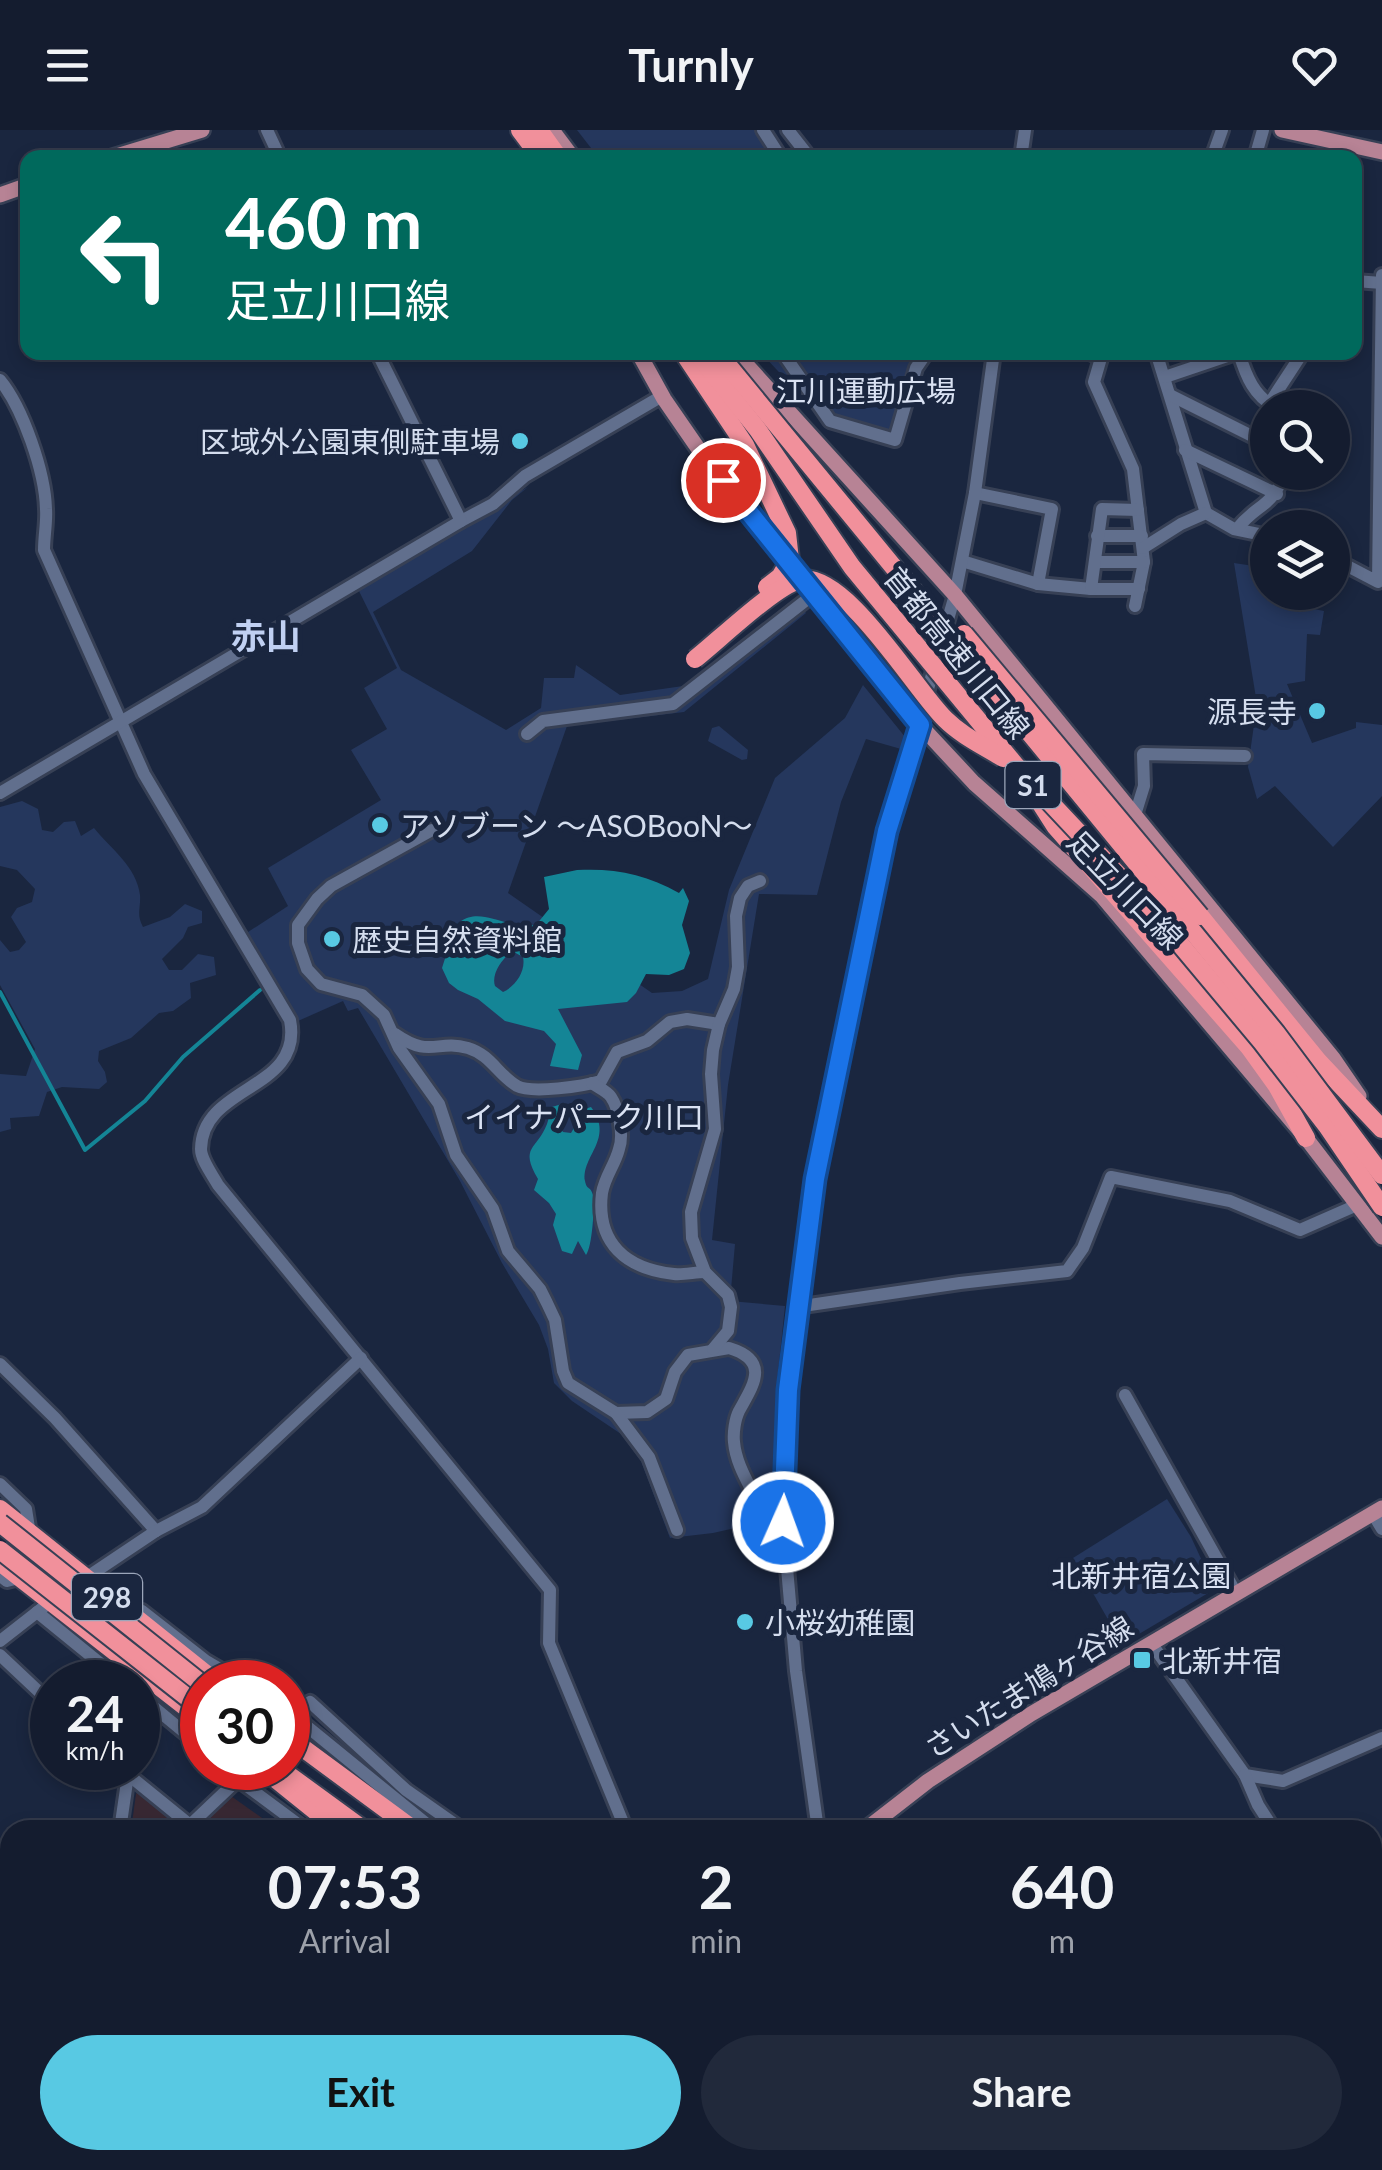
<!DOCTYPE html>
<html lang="en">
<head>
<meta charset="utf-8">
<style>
  body { margin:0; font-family:Lato,"Noto Sans JP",sans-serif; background:#21293b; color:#f1f3f6; height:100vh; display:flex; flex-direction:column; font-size:38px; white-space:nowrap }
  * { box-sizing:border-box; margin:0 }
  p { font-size:32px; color:#9da1aa }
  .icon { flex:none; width:55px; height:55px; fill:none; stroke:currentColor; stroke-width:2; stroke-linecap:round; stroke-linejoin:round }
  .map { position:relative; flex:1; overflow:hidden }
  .drawer { position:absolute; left:0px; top:1690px; width:1382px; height:350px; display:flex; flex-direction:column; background:#141c2f; border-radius:30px 30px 0 0; box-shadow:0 5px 15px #0003,0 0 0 2px #333a4b }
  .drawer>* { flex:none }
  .hud { position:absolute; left:20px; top:20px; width:1342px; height:210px; border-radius:20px; box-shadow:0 5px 15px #0003,0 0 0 2px #333a4b; background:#00695c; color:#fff; overflow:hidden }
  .tools { position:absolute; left:1250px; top:260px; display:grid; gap:20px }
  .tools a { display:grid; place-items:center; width:100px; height:100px; border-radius:50%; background:#141c2f; box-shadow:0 5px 15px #0003,0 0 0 2px #333a4b; font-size:50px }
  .speed { position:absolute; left:30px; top:1530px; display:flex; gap:20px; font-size:50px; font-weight:700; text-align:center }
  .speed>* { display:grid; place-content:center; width:130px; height:130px; border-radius:50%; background:#141c2f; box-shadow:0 5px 15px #0003,0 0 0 2px #333a4b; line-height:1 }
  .speed small { font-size:25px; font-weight:400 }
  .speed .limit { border:15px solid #d22; background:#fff; color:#111 }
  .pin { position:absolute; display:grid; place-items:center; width:85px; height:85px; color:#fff; margin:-42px; border:5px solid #fff; border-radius:50%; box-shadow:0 2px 10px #0007 }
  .me { position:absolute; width:110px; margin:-55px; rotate:2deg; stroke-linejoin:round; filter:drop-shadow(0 0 8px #0008) }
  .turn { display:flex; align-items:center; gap:35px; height:210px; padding:0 40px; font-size:45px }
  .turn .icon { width:130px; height:130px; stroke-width:2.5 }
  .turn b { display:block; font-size:70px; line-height:85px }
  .eta { display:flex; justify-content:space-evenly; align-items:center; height:170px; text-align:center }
  .eta b { font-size:60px; font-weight:700; line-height:70px }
  .action { display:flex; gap:20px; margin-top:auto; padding:20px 40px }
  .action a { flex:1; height:115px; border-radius:60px; background:#58c9e3; color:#111; font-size:40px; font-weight:700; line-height:115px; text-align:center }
  .action a+a { background:#21293b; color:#f1f3f6 }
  header { display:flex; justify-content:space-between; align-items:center; height:130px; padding:0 40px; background:#141c2f; font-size:45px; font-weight:700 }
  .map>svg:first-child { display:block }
  .education { fill:#382833 }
  .green { fill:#25375d }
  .water { fill:#148596; fill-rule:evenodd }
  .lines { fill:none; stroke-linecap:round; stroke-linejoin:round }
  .stream { stroke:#148596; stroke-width:4 }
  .minor-casing { stroke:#374055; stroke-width:18 }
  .major-casing { stroke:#374055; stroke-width:20 }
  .highway-casing { stroke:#374055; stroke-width:22 }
  .minor { stroke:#616f8d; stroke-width:12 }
  .major { stroke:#b78395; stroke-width:15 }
  .highway { stroke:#f1909b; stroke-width:18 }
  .highway-bridge-casing { stroke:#374055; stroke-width:22; stroke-linecap:butt }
  .highway-bridge { stroke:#f1909b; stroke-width:18 }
  .route-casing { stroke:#114b97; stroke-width:25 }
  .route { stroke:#1a73e8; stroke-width:18 }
  .poi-dot { fill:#58c9e3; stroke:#1a263f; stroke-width:4 }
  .labels { text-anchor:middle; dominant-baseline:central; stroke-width:10; stroke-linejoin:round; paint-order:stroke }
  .shield { fill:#1a263f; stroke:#9ca6ba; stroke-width:2.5 }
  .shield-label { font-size:28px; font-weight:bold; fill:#d4ddee }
  .park-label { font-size:30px; fill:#dae2f3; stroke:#1a263f }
  .poi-label { font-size:30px; fill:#d4ddee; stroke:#1a263f; text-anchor:start }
  .street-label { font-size:30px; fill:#d4ddee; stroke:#1a263f }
  .quarter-label { font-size:35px; font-weight:bold; fill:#c0d0f2; stroke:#1a263f }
</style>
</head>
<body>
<header><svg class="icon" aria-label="menu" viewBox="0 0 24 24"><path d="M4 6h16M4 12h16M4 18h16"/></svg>Turnly<svg class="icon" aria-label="heart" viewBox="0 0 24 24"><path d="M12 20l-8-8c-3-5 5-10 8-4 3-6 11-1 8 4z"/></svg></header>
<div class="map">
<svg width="1382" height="2040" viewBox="0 0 1382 2040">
  <rect width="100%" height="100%" fill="#1a263f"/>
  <g class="education">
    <path d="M139 1660 184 1700H131L136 1664Z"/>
    <path d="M231 1666 279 1700H192L224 1669Z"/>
    <path d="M0 1979H10V2030H229L252 2040H0Z"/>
  </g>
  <g class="green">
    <path d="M577 0H756L775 27H598Z"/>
    <path d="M761 223H921L895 304 822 288Z"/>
    <path d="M528 357 512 370 472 421 373 482 401 540 506 600 541 578 544 548H574L576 535 620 565 683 556 795 470 806 483 684 582 567 596 508 763 652 863 682 861 708 849 729 760 775 648 845 588 863 555 910 613 908 621 866 609 841 672 817 765 759 764 728 955 712 1110 735 1114 730 1171 785 1176 776 1262 775 1389 713 1403 670 1408 641 1331 621 1304 572 1271 554 1253 548 1219 539 1195 502 1133 460 1051 358 878 348 881 343 871 298 891 245 804 288 776 268 738 381 670 351 620 387 599 364 558 397 538 357 457Z"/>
    <path d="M1234 433 1267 438 1268 462 1294 463V475L1324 481 1320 505 1307 504 1305 551 1287 554 1312 613 1356 598V592L1382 595V666L1333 717 1275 656 1257 669 1248 637 1257 574Z"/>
    <path d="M719 596 748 620 747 629 742 630 708 611 712 598Z"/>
    <path d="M22 671 38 679 42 700 53 702 64 692 75 691 81 706 94 698C110 718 137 737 140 765 141 778 136 784 143 797L170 787 185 774 202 781V793L188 797 183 808 162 829 169 840H182L198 824 214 827 216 845 190 853 191 868 173 881 159 883 131 908 99 921 98 931 105 942 107 952 99 959 62 957 47 962 39 986 10 988 11 999 0 1002V944L26 946 35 919 0 855V810L10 822 19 820 26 812 11 787 17 778 32 772 35 759 17 740 0 736V677Z"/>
    <path d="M1167 1369 1191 1407 1215 1459 1122 1514 1073 1428Z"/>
    <path d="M10 1868V1966L0 1964V1872Z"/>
    <path d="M607 2030H751L766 2040H606Z"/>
    <path d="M1173 2030H1221L1231 2040H1147Z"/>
  </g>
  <g class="water">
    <path d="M577 740C615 738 646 744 679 763L683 758 689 771 682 795 690 823 684 839 669 845 646 844 636 863 627 872 558 879 582 925 578 940 550 936 556 914 544 901 505 891 478 869 458 860 449 853 442 838 448 819 442 814C471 762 495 800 536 795L549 779 544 747ZM512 821 523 827C526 841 516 856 503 862L495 856C491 844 502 829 512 821Z"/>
    <path d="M565 973 559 995 563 1002 571 1003 585 979 591 977C615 1009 581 1026 585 1051 587 1061 590 1055 593 1065 595 1076 592 1118 586 1125L578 1111 572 1124 562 1121 553 1095 556 1084 549 1073 534 1060 538 1049C519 1016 537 1020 547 994 549 988 550 982 552 977Z"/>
  </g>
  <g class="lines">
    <path class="stream" d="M0 862 85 1020 145 971 183 927 260 860"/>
    <g class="minor-casing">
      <g id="minor">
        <path d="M267 0 280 28"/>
        <path d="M763 0 781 28"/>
        <path d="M788 0 810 28"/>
        <path d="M1021 28 1025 0"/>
        <path d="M1212 28 1222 0"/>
        <path d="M1255 28 1263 0"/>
        <path d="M1355 151 1382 153"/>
        <path d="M1088 222 1101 228 1094 252 1133 339 1144 432 1135 476"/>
        <path d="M1156 222 1206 383 1234 399 1268 406"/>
        <path d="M1239 223C1246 246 1254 267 1277 278"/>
        <path d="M785 226 830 291 895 310 916 238 927 222"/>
        <path d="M1165 247 1239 222"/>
        <path d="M0 250C23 278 45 342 46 379 47 392 44 406 44 420L144 644 290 890C304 961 202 954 201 1019 201 1030 212 1044 218 1055L550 1460 549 1513 626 1700"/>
        <path d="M1170 265 1268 314"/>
        <path d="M1269 274 1303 222"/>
        <path d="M1185 320 1277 364"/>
        <path d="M975 363 1052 379 1038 454"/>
        <path d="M461 391 493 374 525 346 662 266"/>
        <path d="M1237 399C1258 372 1271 380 1285 342"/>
        <path d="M1097 406H1142"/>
        <path d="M1143 418 1181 394 1206 383"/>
        <path d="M1332 428 1378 452 1382 145"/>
        <path d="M962 431 1038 454 1091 459H1139"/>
        <path d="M1095 432H1144"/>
        <path d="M1091 459 1102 379 1138 380"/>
        <path d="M527 604 543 591 673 574 814 464"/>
        <path d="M0 663 461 391 377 222"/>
        <path d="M1135 685 1144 656 1143 624 1245 626"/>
        <path d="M432 700 331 756 317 769 298 795V813L307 839 321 854 362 865 384 885 399 918 439 974 456 1025 493 1079 508 1121 540 1159 547 1173 555 1190 563 1241 568 1253 616 1283 647 1282 666 1269 675 1242 688 1225 729 1218C772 1231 752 1257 739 1281 735 1289 733 1303 734 1312 736 1334 748 1352 757 1371"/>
        <path d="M395 904C431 929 436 909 468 918 491 925 498 945 517 956 532 964 584 956 601 951L617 922 647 911 670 892 687 889 719 894"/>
        <path d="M592 953C597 957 607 961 611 967 619 979 624 1005 619 1019 615 1035 605 1046 602 1063 596 1113 626 1139 674 1144 684 1145 695 1142 705 1142"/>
        <path d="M796 1177 960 1153 1067 1141 1083 1118 1111 1047 1230 1071 1300 1100 1357 1075"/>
        <path d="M713 1219 728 1201 731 1177 728 1165 705 1142 692 1108 691 1082 715 999 711 944 713 920 719 894 734 859 738 837 736 786 740 768 748 756 760 751"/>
        <path d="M0 1234 55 1288 156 1401"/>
        <path d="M1125 1265 1236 1463"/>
        <path d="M616 1283 649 1327 677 1400"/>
        <path d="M0 1354 26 1379 30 1404"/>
        <path d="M1373 1384 1382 1399"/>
        <path d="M0 1446 7 1451 19 1448"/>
        <path d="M126 1480 142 1481 206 1531 242 1552"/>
        <path d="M37 1482 123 1552"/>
        <path d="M0 1511 50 1472 156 1401 202 1377 361 1228"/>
        <path d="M1151 1513 1245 1645 1283 1651 1382 1608"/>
        <path d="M0 1525 52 1574"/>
        <path d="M138 1564 202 1617"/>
        <path d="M288 1581 434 1700"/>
        <path d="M288 1586 310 1572 406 1660 463 1700"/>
        <path d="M120 1638 190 1695 249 1639"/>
        <path d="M228 1638 242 1649"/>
        <path d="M1245 1645 1258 1675 1274 1700"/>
        <path d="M240 1651 306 1700"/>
        <path d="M120 1700 128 1645"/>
        <path d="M818 1700 796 1541 783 1392 788 1260 796 1177 815 1049 887 701 955 465 975 363 994 222"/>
        <path d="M0 1841 10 1839"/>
        <path d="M0 1969 10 1972"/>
        <path d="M769 2030 784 2040"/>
        <path d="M960 2031 999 2040"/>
        <path d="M297 2040 301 2030"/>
      </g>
    </g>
    <g class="major-casing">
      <g id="major">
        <path d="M552 0 573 28"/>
        <path d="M1282 0 1382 22"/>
        <path d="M110 28 202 0"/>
        <path d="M0 65 28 55"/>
        <path d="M638 222 664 269 704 327 920 595 974 653 1101 765 1306 1008 1382 1107"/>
        <path d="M735 222 955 465 1333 928 1359 966"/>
        <path d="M865 1700 928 1651 1031 1584 1382 1378"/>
        <path d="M568 2040 569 2030"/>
      </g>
    </g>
    <g class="highway-casing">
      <g id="highway">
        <path d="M520 0 541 28"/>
        <path d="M539 0 559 28"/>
        <path d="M1032 660 1055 696 1249 917 1277 956 1306 1008"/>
        <path d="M1200 786 1318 931 1382 999"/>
        <path d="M0 1379 216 1552"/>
        <path d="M0 1432 202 1590"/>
        <path d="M288 1607 414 1700"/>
        <path d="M262 1638 339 1700"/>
        <path d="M279 1638 364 1700"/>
        <path d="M1372 1869 1382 1858"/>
        <path d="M1372 1962 1382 1944"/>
        <path d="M790 2030 806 2040"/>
        <path d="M819 2030 835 2040"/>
        <path d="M853 2030 869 2040"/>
        <path d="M883 2030 899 2040"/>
        <path d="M903 2030 919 2040"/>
        <path d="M929 2030 967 2040"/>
        <path d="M1236 2030 1244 2040"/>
        <path d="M1071 2040 1102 2030"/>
        <path d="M1338 2040 1344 2030"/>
        <path d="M1357 2040 1363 2030"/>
        <path d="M1372 2040 1382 2023"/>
      </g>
    </g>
    <use href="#minor" class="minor"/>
    <use href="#major" class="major"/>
    <use href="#highway" class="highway"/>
    <g class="highway-bridge-casing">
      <g id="highway-bridge">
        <path d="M683 222 745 315 787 403 790 430 780 447 767 457"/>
        <path d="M696 222 758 300 852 437 1016 636 1155 784 1262 912 1327 996 1382 1077"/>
        <path d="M717 222 1276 903 1382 1045"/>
        <path d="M964 504 1200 786"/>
        <path d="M695 529C718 511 774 457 799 450 844 439 915 560 945 589 962 606 984 616 1003 628"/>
        <path d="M0 1393 202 1554"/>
        <path d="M0 1420 202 1579"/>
        <path d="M1372 2013 1382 1996"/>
        <path d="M1323 2030 1330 2040"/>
        <path d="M1122 2040 1147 2030"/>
      </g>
    </g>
    <use href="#highway-bridge" class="highway-bridge"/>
  </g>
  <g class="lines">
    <g class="route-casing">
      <path id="route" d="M723 350 920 595 887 701 815 1049 788 1260 783 1392"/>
    </g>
    <use href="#route" class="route"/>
  </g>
  <g class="poi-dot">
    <circle cx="520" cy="311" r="10"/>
    <circle cx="1317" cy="581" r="10"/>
    <circle cx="380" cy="695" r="10"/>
    <circle cx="332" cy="809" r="10"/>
    <circle cx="745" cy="1492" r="10"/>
    <rect x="1132" y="1520" width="20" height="20" rx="5"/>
  </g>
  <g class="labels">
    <g class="shield">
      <rect x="1005.5" y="632" width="55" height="46" rx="8"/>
      <rect x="72" y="1444" width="70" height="46" rx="8"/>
    </g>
    <g class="shield-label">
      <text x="1033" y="655">S1</text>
      <text x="107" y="1467">298</text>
    </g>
    <g class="park-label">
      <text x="866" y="260">江川運動広場</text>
      <text x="584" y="986">イイナパーク川口</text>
      <text x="1141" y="1445">北新井宿公園</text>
    </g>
    <g class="poi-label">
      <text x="500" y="311" text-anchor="end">区域外公園東側駐車場</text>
      <text x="1297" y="581" text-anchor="end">源長寺</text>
      <text x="400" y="695">アソブーン ～ASOBooN～</text>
      <text x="352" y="809">歴史自然資料館</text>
      <text x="765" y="1492">小桜幼稚園</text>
      <text x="1162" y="1530">北新井宿</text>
    </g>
    <g class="street-label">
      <text transform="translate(958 522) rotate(51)">首都高速川口線</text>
      <text transform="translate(1126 759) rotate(46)">足立川口線</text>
      <text transform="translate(1028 1556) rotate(-32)">さいたま鳩ヶ谷線</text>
    </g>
    <g class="quarter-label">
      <text x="266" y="505">赤山</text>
    </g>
  </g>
</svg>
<div class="tools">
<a><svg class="icon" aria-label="search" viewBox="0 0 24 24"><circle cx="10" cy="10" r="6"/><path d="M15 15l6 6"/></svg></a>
<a><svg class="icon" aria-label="layers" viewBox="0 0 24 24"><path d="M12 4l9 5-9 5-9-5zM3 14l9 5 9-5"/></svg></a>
</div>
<div class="speed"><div>24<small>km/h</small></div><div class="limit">30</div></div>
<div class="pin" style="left:723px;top:350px;background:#d93025"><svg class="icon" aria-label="arrive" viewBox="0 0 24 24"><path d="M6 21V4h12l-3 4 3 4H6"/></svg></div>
<svg class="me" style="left:783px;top:1392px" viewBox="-20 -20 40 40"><circle r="17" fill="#1a73e8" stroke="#fff" stroke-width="3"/><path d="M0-11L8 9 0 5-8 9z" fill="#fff"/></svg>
<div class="hud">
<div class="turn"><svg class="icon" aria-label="left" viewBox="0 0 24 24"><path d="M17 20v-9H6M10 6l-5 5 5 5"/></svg><div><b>460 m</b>足立川口線</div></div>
</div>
<section class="drawer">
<div class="eta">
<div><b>07:53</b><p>Arrival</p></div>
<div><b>2</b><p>min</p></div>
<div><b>640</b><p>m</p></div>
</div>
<div class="action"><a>Exit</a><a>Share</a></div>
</section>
</div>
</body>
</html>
